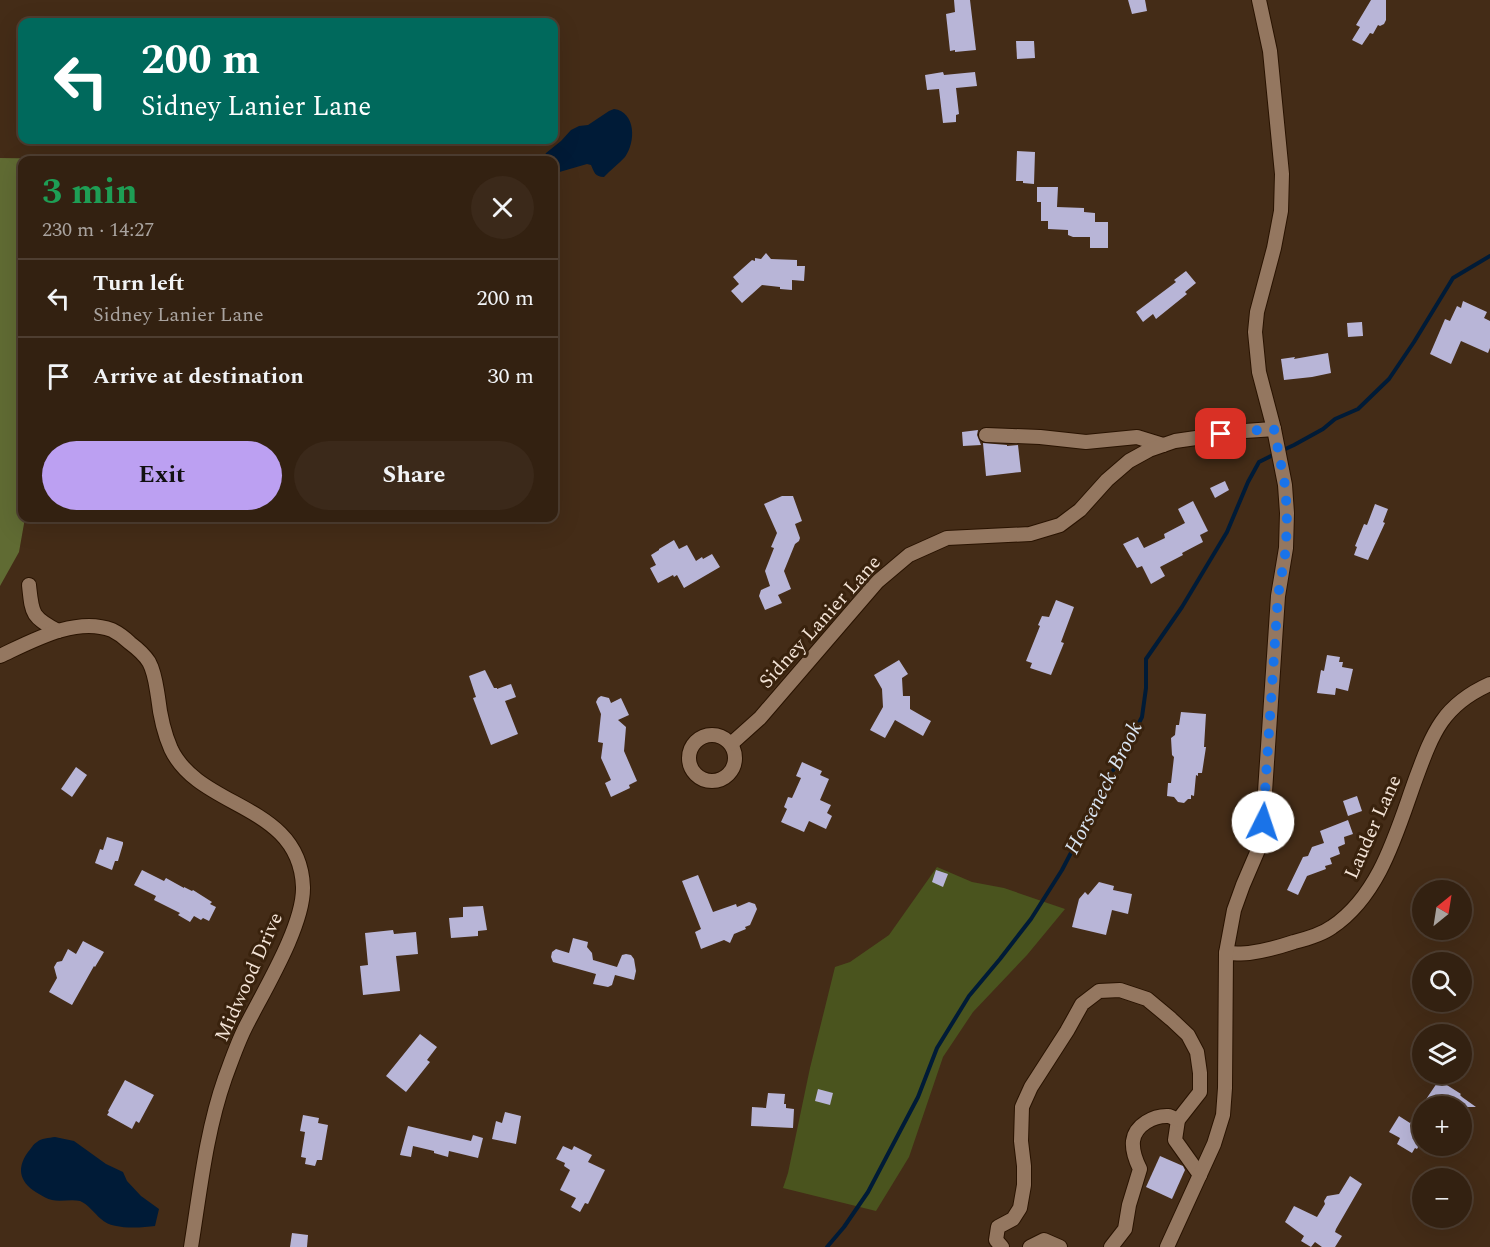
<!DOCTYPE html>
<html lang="en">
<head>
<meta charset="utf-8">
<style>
  body { margin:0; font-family:Spectral,serif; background:#3b291a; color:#f1f3f6; height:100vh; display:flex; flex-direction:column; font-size:22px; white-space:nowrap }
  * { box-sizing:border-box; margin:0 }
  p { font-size:20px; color:#a9a39f }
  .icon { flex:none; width:33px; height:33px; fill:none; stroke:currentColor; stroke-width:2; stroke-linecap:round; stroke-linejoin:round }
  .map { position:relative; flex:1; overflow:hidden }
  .drawer { position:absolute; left:18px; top:156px; width:540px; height:366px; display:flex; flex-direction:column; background:#332111; border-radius:12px; box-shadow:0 6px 24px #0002,0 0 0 2px #4e3e31 }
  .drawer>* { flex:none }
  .top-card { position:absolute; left:18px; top:18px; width:540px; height:126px; border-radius:12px; box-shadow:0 6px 24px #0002,0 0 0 2px #4e3e31; background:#00695c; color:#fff; overflow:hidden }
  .needle { width:39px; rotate:30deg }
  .controls { position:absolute; left:1412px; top:880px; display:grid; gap:12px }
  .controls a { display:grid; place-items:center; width:60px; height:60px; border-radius:50%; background:#332111; box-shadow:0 6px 24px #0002,0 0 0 2px #4e3e31; font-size:30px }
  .pin { position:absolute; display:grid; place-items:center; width:51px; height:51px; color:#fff; margin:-26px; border-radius:12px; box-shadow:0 3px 9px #0006 }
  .me { position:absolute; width:66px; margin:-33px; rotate:4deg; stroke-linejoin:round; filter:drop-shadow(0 0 4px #0008) }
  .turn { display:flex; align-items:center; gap:21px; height:126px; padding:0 24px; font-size:27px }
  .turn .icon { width:78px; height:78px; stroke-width:2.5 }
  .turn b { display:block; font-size:42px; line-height:51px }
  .round { display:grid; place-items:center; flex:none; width:63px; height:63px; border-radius:32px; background:#3b291a }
  .head { display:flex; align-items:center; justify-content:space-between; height:102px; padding:0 24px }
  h1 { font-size:36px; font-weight:700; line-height:45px; color:#1e9e55 }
  .action { display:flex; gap:12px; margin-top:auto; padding:12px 24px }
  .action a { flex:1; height:69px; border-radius:36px; background:#bca0f2; color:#111; font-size:24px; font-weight:700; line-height:69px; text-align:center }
  .action a+a { background:#3b291a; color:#f1f3f6 }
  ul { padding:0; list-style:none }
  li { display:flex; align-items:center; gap:18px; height:78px; padding:0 24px; border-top:2px solid #4e3e31 }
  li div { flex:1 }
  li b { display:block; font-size:22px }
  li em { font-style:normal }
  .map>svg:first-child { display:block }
  .green { fill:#4a541e }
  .forest { fill:#606b33 }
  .water { fill:#001b37 }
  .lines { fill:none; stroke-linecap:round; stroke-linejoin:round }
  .stream { stroke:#001b37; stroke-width:4 }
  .building { fill:#b8b5d7 }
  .minor-casing { stroke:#291301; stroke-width:16 }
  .minor { stroke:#947760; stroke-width:14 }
  .route { stroke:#1a73e8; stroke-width:10; stroke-dasharray:0 18 }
  .labels { text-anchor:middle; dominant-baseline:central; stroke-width:6; stroke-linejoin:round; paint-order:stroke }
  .street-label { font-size:20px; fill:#f3e3d6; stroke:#39220d }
  .water-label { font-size:21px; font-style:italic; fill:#dae5f3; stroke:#39220d }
</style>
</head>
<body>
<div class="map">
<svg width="1490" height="1247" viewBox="0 0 1490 1247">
  <rect width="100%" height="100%" fill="#442c17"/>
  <path class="green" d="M937 867 972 882 1004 888 1065 909 1027 955 973 1012 943 1057 909 1157 876 1211 783 1188 788 1173 810 1068 835 967 850 962 889 935Z"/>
  <path class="forest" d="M0 158 74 159 80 160H22V518H25L19 552 0 586Z"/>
  <g class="water">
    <path d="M614 109C636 112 636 142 625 157 619 164 610 170 604 177 595 177 594 172 591 165L587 164 556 173 554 172V160H543L546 153 561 141 571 130 579 126 588 125 609 111Z"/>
    <path d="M55 1137 74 1141 106 1164 123 1172 127 1181 141 1196 159 1209 155 1226C140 1228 112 1230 101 1219 94 1213 88 1204 80 1201 71 1199 60 1202 52 1200 47 1199 43 1196 39 1194 21 1184 15 1170 28 1152 31 1149 33 1144 37 1142 41 1138 49 1138 55 1137Z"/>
  </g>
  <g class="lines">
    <g class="stream">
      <path d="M1281 451 1294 445 1323 429 1335 419 1358 409 1389 379 1414 342 1453 278 1490 256"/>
      <path d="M827 1247 844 1227 868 1192 918 1097 937 1048 969 996 1000 959 1031 919 1062 870 1086 824 1102 787 1116 766 1142 717 1146 688V659L1182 607 1227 532 1248 482 1259 462 1275 454"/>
    </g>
  </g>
  <g class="building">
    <path d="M954 0H970L976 50 955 52V50L950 51 946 14 955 12Z"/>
    <path d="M1128 0H1145L1147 11 1132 14Z"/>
    <path d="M1371 0H1386V20L1384 24 1380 26 1378 25 1373 34 1370 33 1362 45 1352 40 1360 27 1356 25Z"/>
    <path d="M1016 41H1034L1035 58 1017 59Z"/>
    <path d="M943 72 944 75 975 72 977 86 956 88 959 114 956 115V122L943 123 939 89 927 90 925 75Z"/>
    <path d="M1017 151 1035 152 1034 184 1023 183V181H1016Z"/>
    <path d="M1037 187H1058L1057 207 1084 208V212L1095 213V222H1108V248H1090V237H1073L1068 235V230L1048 229V221H1041V202H1037Z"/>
    <path d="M766 253 771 259 797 260V266H805L804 281 792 280V290L780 289V287L762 285 742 303 731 291 739 284 733 277 752 260 755 261V258L761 259Z"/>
    <path d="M1186 271 1196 283 1185 292 1187 294 1156 319 1153 314 1143 322 1136 312 1176 282 1174 280Z"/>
    <path d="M1463 301 1487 312 1484 318 1490 321V348L1488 353 1461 341 1451 364 1430 354 1445 319 1450 321 1457 306 1461 308Z"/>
    <path d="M1362 322 1363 336 1348 337 1347 323Z"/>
    <path d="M1328 353 1331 373 1312 377 1284 380 1281 359 1295 357 1294 359Z"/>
    <path d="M978 430 977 435 981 445 963 446 962 432Z"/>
    <path d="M983 443 1007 445V446L1018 445 1021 472 986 476Z"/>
    <path d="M1225 481 1229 490 1215 498 1210 488Z"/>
    <path d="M782 496H793L802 521 795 524 800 538 799 541 795 544 784 571 791 589 778 595 782 603 765 610 759 596 761 590 770 586 765 571 774 548 771 547 777 533 764 504Z"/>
    <path d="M1193 501 1208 531 1200 535 1203 542 1182 553 1183 555 1160 567 1165 576 1151 584 1142 566 1137 568 1123 544 1138 537 1144 548 1165 538 1164 534 1185 523 1178 509Z"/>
    <path d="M1375 504 1388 509 1383 522 1385 523 1368 560 1354 555 1357 547 1355 546 1364 524 1367 525Z"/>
    <path d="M674 540 679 549 687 545 696 561 702 557 703 559 712 554 720 567 684 588 677 575 674 577 673 575 658 583 650 568 656 565 651 555 659 550V549Z"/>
    <path d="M1056 600 1074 607 1061 642 1064 643 1051 675 1030 668 1032 663 1026 661 1040 626 1038 625 1042 616 1049 617Z"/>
    <path d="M1327 655 1340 657 1339 662H1343L1342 667 1353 669 1348 691 1336 688 1335 695 1317 693 1321 670 1324 671Z"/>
    <path d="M899 660 908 674 902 678 903 696H910V709L931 721 923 736 895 720 885 738 870 730 883 707 882 689 874 675Z"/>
    <path d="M485 670 494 688H497V689L511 684 516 697 505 701 518 734 491 745 473 698 476 697 469 676Z"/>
    <path d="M601 696 609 698 611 703 621 698 629 715 618 720 626 727 624 751 637 781 629 785 630 788 611 797 605 783 611 780 601 758 603 743 598 742 601 714 596 702 598 698Z"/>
    <path d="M1181 712 1206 714 1204 747H1206L1202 773H1198V776L1196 775 1194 796 1191 795V799H1188L1184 803 1178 802 1174 797 1167 796 1168 783H1171L1174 757 1172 755 1171 738 1175 735 1176 725H1179Z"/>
    <path d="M802 762 822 771 820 775 829 779 820 800 831 805 827 813 832 816 826 829 809 821 804 832 781 822 787 809 784 807 788 797 792 798 801 778 796 776Z"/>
    <path d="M76 767 87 775 72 797 61 789Z"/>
    <path d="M1357 796 1362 811 1348 816 1343 801Z"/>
    <path d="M1348 820 1353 834 1344 837 1345 844 1338 847 1340 854 1330 858 1332 864 1325 866 1326 869 1307 876 1298 895 1287 890 1303 857 1308 856 1312 847 1324 843 1320 831Z"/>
    <path d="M107 837 123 842V844L118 861H115L112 870 95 863 100 849 103 850Z"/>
    <path d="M142 870 164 881 166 878 184 888V887L192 891 193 890 212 902 210 904 216 907 209 921 203 918 201 920 194 916 190 922 178 915 180 913 154 900 156 896 134 885Z"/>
    <path d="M936 870 948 874 943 887 932 882Z"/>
    <path d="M698 875 713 912 736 904 737 907 749 902 755 904 757 909 750 925 745 927 746 929 734 934 730 943 724 940 701 949 695 932 701 929 682 881Z"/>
    <path d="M1099 882 1114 886 1113 890 1132 894 1128 914 1112 910 1106 935 1072 927 1079 899 1085 892 1088 895Z"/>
    <path d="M483 906 487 930 478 931V936L451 938 449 918 463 917V907Z"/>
    <path d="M393 930 394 934 416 932 418 954 396 956 400 991 363 995 360 966 368 965 365 933Z"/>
    <path d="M573 938 588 942 587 947 592 953 593 960 617 967 622 955 626 954 631 955 634 959 636 971 634 980 615 975 612 985 608 987 593 984 596 974 553 962 551 957 552 952 556 949 569 953Z"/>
    <path d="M83 941 104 952 95 967 94 966 72 1005 49 992 57 978 54 967 57 962 62 961 68 949 76 954Z"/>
    <path d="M420 1034 437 1047 427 1060 430 1062 406 1092 386 1076Z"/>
    <path d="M125 1080 154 1095 139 1123 136 1121 132 1129 107 1115 109 1112 108 1111Z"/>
    <path d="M1439 1080 1461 1094 1460 1095 1462 1097 1476 1107H1422V1140L1417 1149 1415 1148 1412 1153 1397 1144 1400 1138 1389 1132 1399 1116 1410 1123Z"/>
    <path d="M818 1089 833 1093 830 1105 815 1101Z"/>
    <path d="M768 1093 785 1094 784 1104H786V1108L794 1109 793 1128 751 1126 752 1107 766 1108Z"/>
    <path d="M505 1112 521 1116 516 1144 492 1139 496 1121 502 1123Z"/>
    <path d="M303 1115 319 1118 318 1123 328 1125 322 1160H317L315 1166 305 1164 306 1158 301 1157 305 1132 300 1131Z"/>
    <path d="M408 1126 471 1141 473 1135 483 1138 478 1158 449 1151 448 1157 434 1153V1151L413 1146 411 1157 400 1155Z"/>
    <path d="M563 1146 572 1150 574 1146 592 1155 588 1162 605 1170 588 1204 585 1203 580 1212 571 1207 576 1198 560 1190 570 1170 564 1166 565 1163 556 1159Z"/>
    <path d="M1160 1156 1183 1166 1185 1170 1172 1199 1146 1187Z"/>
    <path d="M1350 1176 1362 1184 1336 1229 1335 1232 1342 1236 1335 1247H1322L1315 1242 1311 1247 1301 1241 1304 1236 1285 1222 1294 1206 1317 1217 1325 1204 1324 1201 1327 1196 1339 1194Z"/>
    <path d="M292 1233 308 1235 307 1247H290Z"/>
  </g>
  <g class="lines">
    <g class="minor-casing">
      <g id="minor">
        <path d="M986 435 1040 437 1086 442 1137 437 1163 445"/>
        <path d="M29 585C32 613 31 617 58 631"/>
        <path d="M0 656C32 641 76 616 112 630 118 633 125 638 130 643 138 649 144 654 149 662 155 673 156 685 158 697 160 715 164 733 171 749 200 810 300 803 303 887 304 926 263 992 245 1028 237 1044 231 1062 225 1078 206 1132 200 1191 191 1247"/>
        <circle cx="712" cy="758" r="23"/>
        <path d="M731 744 760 718 877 582 909 555 947 538 1030 534 1060 525 1080 510 1107 480 1129 461 1149 450 1175 441 1245 431 1274 429"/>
        <path d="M1226 953C1233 953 1241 954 1249 953 1264 951 1279 947 1294 942 1306 939 1321 935 1332 927 1381 894 1397 830 1416 778 1433 732 1443 705 1490 684"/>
        <path d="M1002 1247 996 1240 998 1227 1013 1219 1020 1208 1024 1185V1166L1021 1141 1022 1107 1031 1087 1067 1031 1082 1004 1099 991 1120 990 1147 999 1171 1019 1188 1035 1197 1052 1200 1073V1092L1178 1120 1175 1140 1200 1175"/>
        <path d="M1030 1247 1044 1240 1060 1247"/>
        <path d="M1111 1247 1125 1229 1129 1205 1140 1169C1136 1161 1132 1151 1133 1141 1135 1125 1154 1115 1169 1116 1170 1116 1176 1119 1178 1120"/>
        <path d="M1167 1247 1214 1144 1223 1115 1225 1088 1226 953 1234 910 1243 885 1258 850 1263 822 1278 596 1286 548 1287 513 1285 485 1274 429 1259 372 1255 332 1257 312 1274 248 1281 211 1282 174 1270 51 1259 0"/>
      </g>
    </g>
    <use href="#minor" class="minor"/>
  </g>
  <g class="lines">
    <path class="route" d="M1221 434 1245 431 1274 429 1285 485 1287 513 1286 549 1278 596 1263 822"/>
  </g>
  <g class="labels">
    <g class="street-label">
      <text transform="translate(820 622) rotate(-48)">Sidney Lanier Lane</text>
      <text transform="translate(1373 827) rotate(-66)">Lauder Lane</text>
      <text transform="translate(249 977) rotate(-66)">Midwood Drive</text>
    </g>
    <g class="water-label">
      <text transform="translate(1104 788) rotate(-63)">Horseneck Brook</text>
    </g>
  </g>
</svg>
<div class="controls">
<a><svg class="needle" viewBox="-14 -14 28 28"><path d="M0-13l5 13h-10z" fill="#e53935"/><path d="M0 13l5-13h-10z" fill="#a9a39f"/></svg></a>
<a><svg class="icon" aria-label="search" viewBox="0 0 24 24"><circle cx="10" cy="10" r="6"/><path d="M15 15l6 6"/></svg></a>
<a><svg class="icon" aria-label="layers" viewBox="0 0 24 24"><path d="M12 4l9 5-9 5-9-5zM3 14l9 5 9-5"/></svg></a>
<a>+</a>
<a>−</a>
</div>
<div class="pin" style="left:1221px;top:434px;background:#d93025"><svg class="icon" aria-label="arrive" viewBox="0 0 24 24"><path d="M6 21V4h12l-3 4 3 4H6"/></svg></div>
<svg class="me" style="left:1263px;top:822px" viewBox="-20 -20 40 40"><circle r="19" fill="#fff"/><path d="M0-13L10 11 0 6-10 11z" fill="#1a73e8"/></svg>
<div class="top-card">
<div class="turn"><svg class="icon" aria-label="left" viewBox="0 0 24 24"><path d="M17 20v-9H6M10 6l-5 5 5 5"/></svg><div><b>200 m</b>Sidney Lanier Lane</div></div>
</div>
<section class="drawer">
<div class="head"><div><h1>3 min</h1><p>230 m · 14:27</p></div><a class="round"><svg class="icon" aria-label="close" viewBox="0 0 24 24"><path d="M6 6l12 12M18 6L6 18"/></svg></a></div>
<ul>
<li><svg class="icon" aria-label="left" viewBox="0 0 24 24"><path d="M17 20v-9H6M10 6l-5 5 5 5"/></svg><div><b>Turn left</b><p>Sidney Lanier Lane</p></div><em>200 m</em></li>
<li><svg class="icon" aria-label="arrive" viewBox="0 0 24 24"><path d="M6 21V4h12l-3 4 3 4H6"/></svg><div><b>Arrive at destination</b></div><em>30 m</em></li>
</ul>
<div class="action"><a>Exit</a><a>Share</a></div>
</section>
</div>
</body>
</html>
